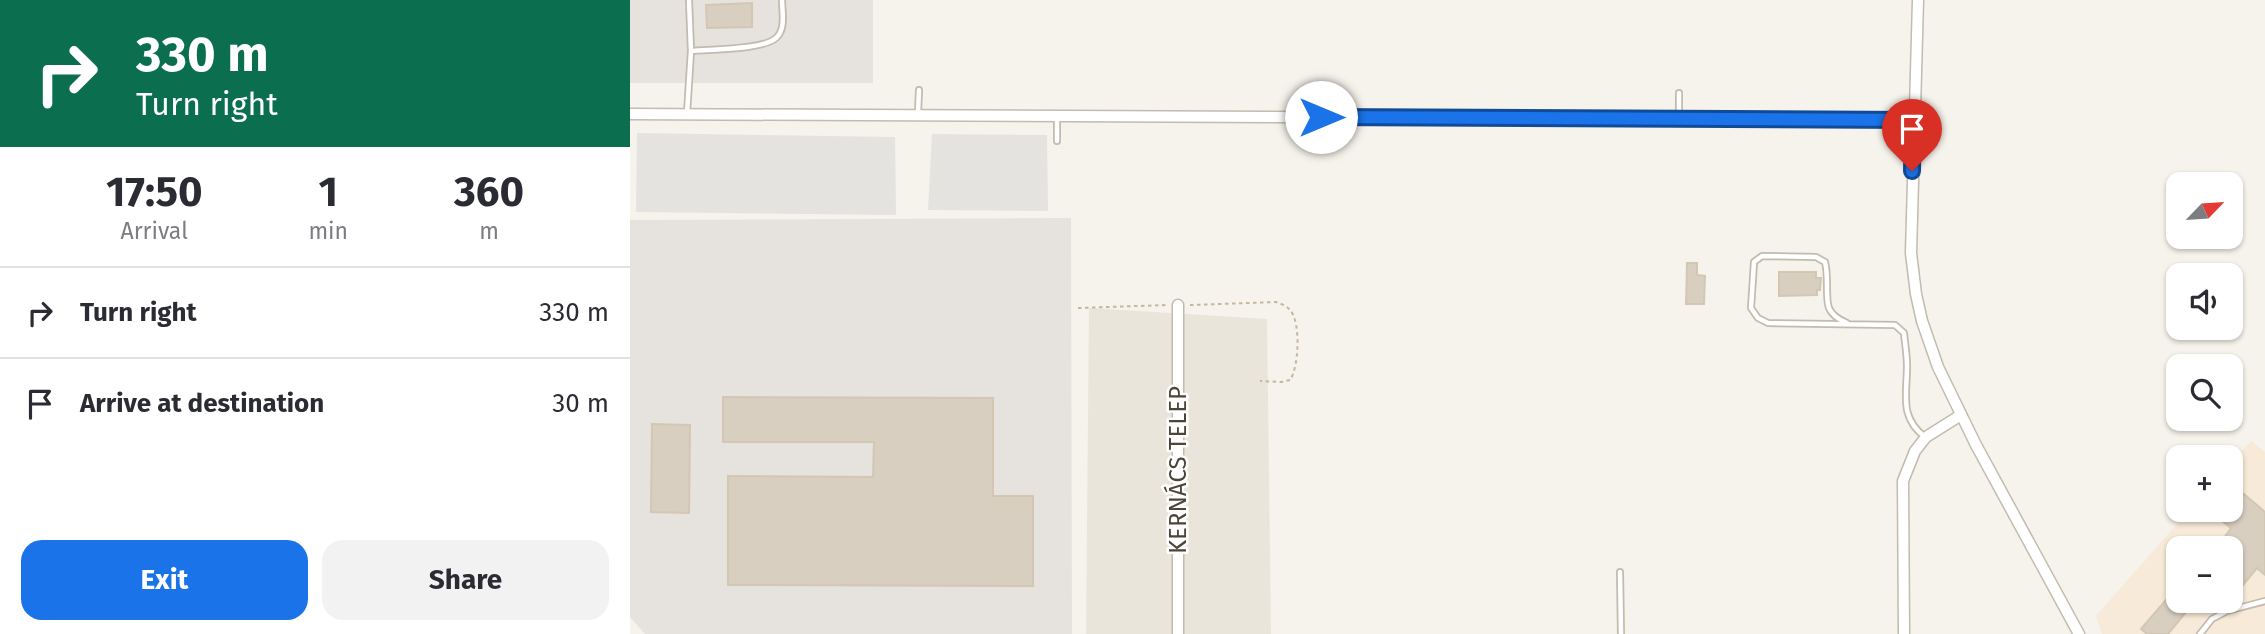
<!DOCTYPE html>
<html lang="en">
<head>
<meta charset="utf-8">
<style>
  body { margin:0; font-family:"Fira Sans",sans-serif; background:#f2f2f3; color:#2b2b33; height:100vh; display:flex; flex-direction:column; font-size:26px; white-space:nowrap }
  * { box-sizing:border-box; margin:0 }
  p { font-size:23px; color:#7c7c81 }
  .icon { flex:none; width:38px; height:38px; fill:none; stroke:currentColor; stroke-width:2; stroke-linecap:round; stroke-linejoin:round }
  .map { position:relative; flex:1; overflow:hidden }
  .drawer { display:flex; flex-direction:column; background:#fff; width:630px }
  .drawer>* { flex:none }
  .guide { background:#0b6e4f; color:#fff; overflow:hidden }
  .needle { width:46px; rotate:65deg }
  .buttons { position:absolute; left:1536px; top:172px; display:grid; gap:14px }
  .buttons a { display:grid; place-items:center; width:77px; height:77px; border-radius:14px; background:#fff; box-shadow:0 2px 5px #0004; font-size:35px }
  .pin { position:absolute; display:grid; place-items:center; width:60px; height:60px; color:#fff; margin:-72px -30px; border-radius:50% 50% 50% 0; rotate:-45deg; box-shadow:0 0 7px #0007 }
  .pin .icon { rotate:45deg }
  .me { position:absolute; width:77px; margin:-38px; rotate:90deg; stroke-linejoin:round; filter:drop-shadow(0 0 5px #0008) }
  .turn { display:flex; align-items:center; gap:24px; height:147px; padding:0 21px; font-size:32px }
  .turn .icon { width:91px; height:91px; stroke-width:2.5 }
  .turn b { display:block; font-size:49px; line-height:60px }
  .eta { display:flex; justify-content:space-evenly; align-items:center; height:119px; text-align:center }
  .eta b { font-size:42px; font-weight:700; line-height:49px }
  .button { display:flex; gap:14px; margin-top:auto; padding:14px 21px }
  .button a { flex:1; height:80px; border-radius:21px; background:#1a73e8; color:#fff; font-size:28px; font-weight:700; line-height:80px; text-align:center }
  .button a+a { background:#f2f2f3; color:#2b2b33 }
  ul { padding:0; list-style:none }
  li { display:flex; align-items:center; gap:21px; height:91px; padding:0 21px; border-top:2px solid #e1e1e2 }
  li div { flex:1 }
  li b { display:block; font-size:26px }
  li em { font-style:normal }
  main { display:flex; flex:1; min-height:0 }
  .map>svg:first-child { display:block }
  .residential { fill:#eae5da }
  .commercial { fill:#f7ead8; fill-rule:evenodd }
  .industrial { fill:#e6e2dd }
  .parking { fill:#e5e3e0 }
  .building { fill:#d8cfc1; stroke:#d3c7b4; stroke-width:2 }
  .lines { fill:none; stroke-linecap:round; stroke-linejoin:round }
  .service-casing { stroke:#c2bbae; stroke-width:8 }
  .minor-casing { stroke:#c2bbae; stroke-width:13 }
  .path { stroke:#c4b79f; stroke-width:2; stroke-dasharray:3.5 3.5; stroke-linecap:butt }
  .service { stroke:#fff; stroke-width:4.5 }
  .minor { stroke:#fff; stroke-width:10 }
  .route-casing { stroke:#114b97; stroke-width:18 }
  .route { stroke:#1a73e8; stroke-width:12 }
  .labels { text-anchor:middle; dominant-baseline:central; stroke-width:5; stroke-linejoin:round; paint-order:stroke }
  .street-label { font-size:24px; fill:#4b4439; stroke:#fff }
</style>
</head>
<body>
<main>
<section class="drawer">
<div class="guide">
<div class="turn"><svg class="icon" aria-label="right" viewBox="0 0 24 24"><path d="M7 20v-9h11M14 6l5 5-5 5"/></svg><div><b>330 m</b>Turn right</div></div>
</div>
<div class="eta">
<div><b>17:50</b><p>Arrival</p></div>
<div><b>1</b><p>min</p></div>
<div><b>360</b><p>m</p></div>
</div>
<ul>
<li><svg class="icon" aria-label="right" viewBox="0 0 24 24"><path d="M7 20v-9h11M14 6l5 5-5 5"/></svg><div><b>Turn right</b></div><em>330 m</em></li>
<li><svg class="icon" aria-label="arrive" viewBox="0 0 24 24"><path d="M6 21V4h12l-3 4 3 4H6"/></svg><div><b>Arrive at destination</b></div><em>30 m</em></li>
</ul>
<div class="button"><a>Exit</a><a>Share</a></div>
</section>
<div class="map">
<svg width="1635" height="634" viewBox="0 0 1635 634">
  <rect width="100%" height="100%" fill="#f6f3ec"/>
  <path class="residential" d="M459 308 637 319 641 634H456Z"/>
  <path class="commercial" d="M1621 441 1635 452V634H1472L1466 616 1560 509H1601V463ZM1549 548H1601V600H1549Z"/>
  <g class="industrial">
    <rect x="0" y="0" width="243" height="83"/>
    <path d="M441 218 442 634H15L0 617V220Z"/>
  </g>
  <g class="parking">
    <path d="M7 133 265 137 266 215 6 212Z"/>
    <path d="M302 134 417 135 418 211 298 210Z"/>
  </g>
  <g class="building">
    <path d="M122 3V27L77 28 76 5Z"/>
    <path d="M1057 263H1067V275L1075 276 1074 304H1056Z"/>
    <path d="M1149 272H1186V278H1191L1190 290H1187V295L1149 296Z"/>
    <path d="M93 397 363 398V496H403V586L98 585V476L243 477 244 442H93Z"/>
    <path d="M22 424 60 425 59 513 21 512Z"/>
    <path d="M1614 494 1635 512V575L1627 568 1613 585 1606 579 1601 585V548H1587L1601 528 1586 516 1592 509H1603Z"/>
    <path d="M1549 585V600H1566L1538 634H1517L1511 629Z"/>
  </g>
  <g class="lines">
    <g class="service-casing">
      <g id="service">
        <path d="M61 51C79 49 136 50 147 37 156 28 152 11 152 0"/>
        <path d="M57 113 61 51 59 0"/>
        <path d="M288 113 289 90"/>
        <path d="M691 117V91"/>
        <path d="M427 118V141"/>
        <path d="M1049 118V93"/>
        <path d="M1217 323C1210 320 1202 316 1199 308 1195 299 1199 277 1195 262L1186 257 1132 256 1124 262 1121 308 1128 318 1138 323 1265 325 1274 333C1275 344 1277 355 1277 366 1277 395 1269 417 1295 437"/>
        <path d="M990 572 991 634"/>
        <path d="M1570 634 1582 619 1597 611 1635 601"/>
      </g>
    </g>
    <g class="minor-casing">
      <g id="minor">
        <path d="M1288 0 1281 253 1286 294 1292 321 1308 367 1346 445 1449 634"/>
        <path d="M0 114 1283 120"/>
        <path d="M548 634V305"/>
        <path d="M1274 634 1273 481 1285 451 1296 437 1331 415"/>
      </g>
    </g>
    <g class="path">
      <path d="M560 305 646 302C651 304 656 305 660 310 671 322 669 367 660 380L651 382 630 381"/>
      <path d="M448 308 537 305"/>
    </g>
    <use href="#service" class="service"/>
    <use href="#minor" class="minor"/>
  </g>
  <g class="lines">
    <g class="route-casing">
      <path id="route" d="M691 117 1283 120 1282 171"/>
    </g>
    <use href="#route" class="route"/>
  </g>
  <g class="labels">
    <g class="street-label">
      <text transform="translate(548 470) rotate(-90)">KERNÁCS TELEP</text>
    </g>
  </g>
</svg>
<div class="buttons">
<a><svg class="needle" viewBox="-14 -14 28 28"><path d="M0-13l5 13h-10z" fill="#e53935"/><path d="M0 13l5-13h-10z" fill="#7c7c81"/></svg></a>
<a><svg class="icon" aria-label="sound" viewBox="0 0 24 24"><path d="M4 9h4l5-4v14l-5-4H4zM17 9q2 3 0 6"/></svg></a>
<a><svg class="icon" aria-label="search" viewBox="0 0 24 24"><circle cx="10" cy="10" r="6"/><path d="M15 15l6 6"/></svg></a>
<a>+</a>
<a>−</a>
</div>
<div class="pin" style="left:1282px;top:171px;background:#d93025"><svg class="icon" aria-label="arrive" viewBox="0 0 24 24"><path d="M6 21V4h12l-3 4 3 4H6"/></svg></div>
<svg class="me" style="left:691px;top:117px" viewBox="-20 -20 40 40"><circle r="19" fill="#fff"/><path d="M0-13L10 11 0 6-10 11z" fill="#1a73e8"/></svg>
</div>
</main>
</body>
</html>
